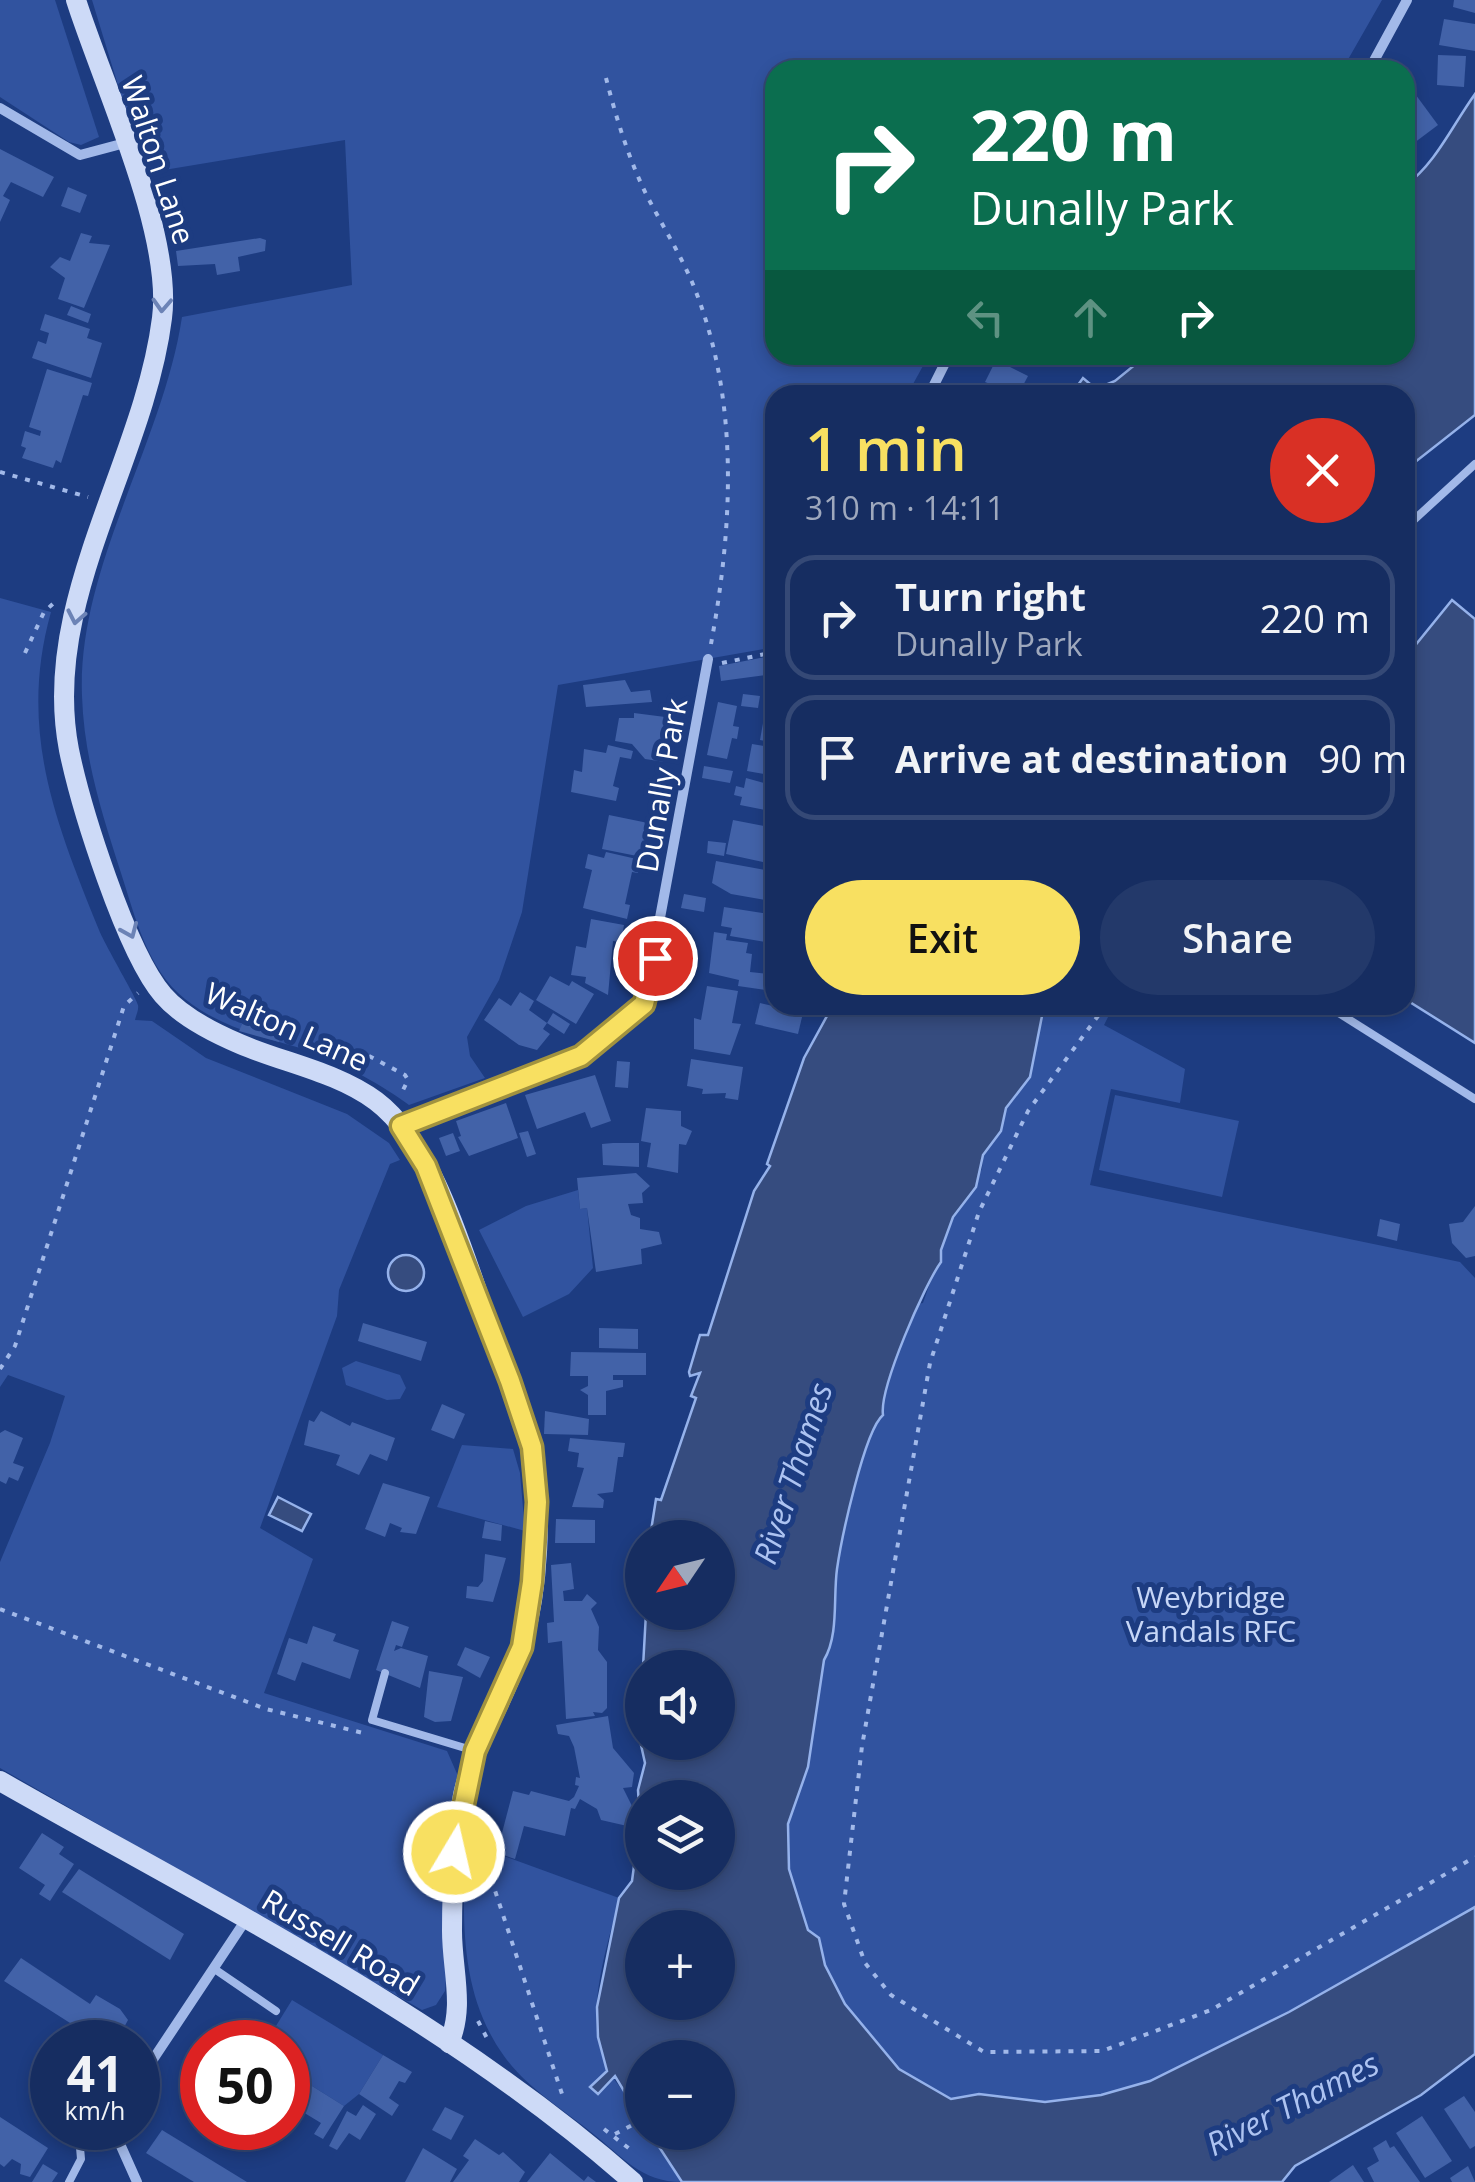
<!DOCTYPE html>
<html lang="en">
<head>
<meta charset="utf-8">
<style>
  body { margin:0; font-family:"Open Sans",sans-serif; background:#23396a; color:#f1f3f6; height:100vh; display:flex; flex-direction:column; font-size:38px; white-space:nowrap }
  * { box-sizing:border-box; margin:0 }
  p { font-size:32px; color:#9ea8bd }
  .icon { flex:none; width:55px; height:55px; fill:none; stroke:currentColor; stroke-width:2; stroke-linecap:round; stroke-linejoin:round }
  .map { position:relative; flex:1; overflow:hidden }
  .drawer { position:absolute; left:765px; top:385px; width:650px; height:630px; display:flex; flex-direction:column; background:#162d61; border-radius:30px; box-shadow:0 5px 15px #0003,0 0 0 2px #354976 }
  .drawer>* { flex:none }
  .banner { position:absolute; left:765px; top:60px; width:650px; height:305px; border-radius:30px; box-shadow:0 5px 15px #0003,0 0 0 2px #354976; background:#0b6e4f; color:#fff; overflow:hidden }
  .needle { width:65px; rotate:235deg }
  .buttons { position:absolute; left:625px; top:1520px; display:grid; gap:20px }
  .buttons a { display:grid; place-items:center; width:110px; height:110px; border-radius:50%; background:#162d61; box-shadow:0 5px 15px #0003,0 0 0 2px #354976; font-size:50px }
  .speed { position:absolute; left:30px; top:2020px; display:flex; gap:20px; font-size:50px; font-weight:700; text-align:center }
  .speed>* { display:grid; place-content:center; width:130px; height:130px; border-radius:50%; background:#162d61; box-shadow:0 5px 15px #0003,0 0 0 2px #354976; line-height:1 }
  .speed small { font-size:25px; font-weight:400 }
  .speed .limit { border:15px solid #d22; background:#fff; color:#111 }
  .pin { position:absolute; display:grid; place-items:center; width:85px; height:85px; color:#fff; margin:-42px; border:5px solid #fff; border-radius:50%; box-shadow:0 2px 10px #0007 }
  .me { position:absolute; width:110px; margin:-55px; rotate:9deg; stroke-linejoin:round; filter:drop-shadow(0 0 8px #0008) }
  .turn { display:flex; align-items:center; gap:35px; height:210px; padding:0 40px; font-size:45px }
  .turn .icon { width:130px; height:130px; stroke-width:2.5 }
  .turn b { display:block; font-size:70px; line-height:85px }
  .lanes { display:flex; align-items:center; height:95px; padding:0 40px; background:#0003; justify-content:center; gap:50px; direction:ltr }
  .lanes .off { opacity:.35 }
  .round { display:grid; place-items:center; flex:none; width:105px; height:105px; border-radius:52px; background:#23396a }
  .headline { display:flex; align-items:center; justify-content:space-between; height:170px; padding:0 40px }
  h1 { font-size:60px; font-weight:600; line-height:75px; color:#f8e061 }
  .cta { display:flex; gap:20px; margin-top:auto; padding:20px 40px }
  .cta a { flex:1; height:115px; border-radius:60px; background:#f8e061; color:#111; font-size:40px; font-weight:600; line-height:115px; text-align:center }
  .cta a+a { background:#23396a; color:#f1f3f6 }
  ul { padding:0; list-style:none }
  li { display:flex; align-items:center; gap:30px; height:125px; margin:0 20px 15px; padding:0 20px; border:5px solid #354976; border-radius:30px }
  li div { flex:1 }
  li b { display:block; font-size:38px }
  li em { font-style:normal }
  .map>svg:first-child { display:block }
  .green { fill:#31539f }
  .water { fill:#364c7f; stroke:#95b2eb; stroke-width:2.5; fill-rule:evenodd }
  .building { fill:#4262a8 }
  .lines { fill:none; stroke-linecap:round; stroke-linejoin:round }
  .path { stroke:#a2b9e9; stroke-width:4; stroke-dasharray:5 8; stroke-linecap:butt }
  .service { stroke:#a2b9e9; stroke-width:8 }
  .minor { stroke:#a2b9e9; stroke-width:10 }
  .secondary { stroke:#cddaf7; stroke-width:20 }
  .oneway { stroke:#6c83b6 }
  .route-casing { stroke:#a1923f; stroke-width:25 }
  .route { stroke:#f8e061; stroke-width:18 }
  .labels { text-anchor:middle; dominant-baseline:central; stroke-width:10; stroke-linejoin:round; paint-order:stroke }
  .street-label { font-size:30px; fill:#fff; stroke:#1d3c81 }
  .park-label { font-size:30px; fill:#c6d6f7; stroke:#1d3c81 }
  .water-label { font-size:32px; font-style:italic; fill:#adc3f1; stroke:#1d3c81 }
</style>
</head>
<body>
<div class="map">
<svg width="1475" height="2182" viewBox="0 0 1475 2182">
  <rect width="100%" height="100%" fill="#1d3c81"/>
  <g class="green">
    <path d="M0 0H55L99 137 81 145 69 142 0 97Z"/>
    <path d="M92 0H1382L1342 70H775V355H929L907 395H775V647L558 685 522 912 499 980 467 1037 470 1056 485 1078 409 1105C387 1088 337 1060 310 1051 265 1037 223 1029 185 999 147 969 135 916 121 873 102 814 84 758 82 696 77 568 163 443 182 317L352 285 345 140 152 172 121 95Z"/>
    <path d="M0 598 51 612C18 730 55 821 99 930 105 945 137 999 138 1005 139 1010 136 1015 135 1020L152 1021 206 1058 347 1114 389 1143 400 1160 390 1164 339 1290 337 1316 260 1528 313 1559 264 1693 447 1751 458 1776 447 1969 445 1991 436 2005 422 2010 0 1768V1562L50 1443 65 1396 8 1375 0 1387Z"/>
    <path d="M1065 1005H1114L1104 1025 1185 1069 1180 1103 1111 1089 1090 1185 1460 1262 1475 1278V1907L1289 2012 1150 2081 1101 2095 1045 2102 979 2094 951 2099 899 2069 845 2004 825 1965 819 1938 808 1930 789 1870 788 1823 808 1767 824 1660C839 1635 833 1598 837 1569 841 1541 864 1431 883 1415 877 1376 907 1340 918 1304L923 1303 953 1217 982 1169 983 1155 1001 1130 1006 1108 1030 1077 1042 1016Z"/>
    <path d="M1115 1095 1239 1121 1222 1197 1099 1170Z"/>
    <path d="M578 1190 580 1209 587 1208 593 1268 569 1294 523 1317 479 1230 526 1206Z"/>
    <path d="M356 1361 400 1375 406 1388 400 1399 387 1400 346 1385 342 1368Z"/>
    <path d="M462 1445 513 1449 520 1473 525 1531 437 1507Z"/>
    <path d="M477 1812 495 1846 505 1850 504 1856 619 1898C607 1950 583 2014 606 2066 616 2088 642 2105 642 2132L650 2133 682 2182C641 2182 623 2157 591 2132 562 2109 526 2087 504 2056 455 1988 463 1903 467 1824Z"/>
    <path d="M292 2000 383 2055 359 2094 344 2106 288 2071V2042L238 2040 249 2022 271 2034Z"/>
  </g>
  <g class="water">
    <path d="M1475 94V415L1405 470V395L1073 392 1083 378 1096 389 1115 381 1147 355H1405V186C1436 163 1452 126 1475 94Z"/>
    <path d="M1452 600 1475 619V1043L1405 999V658Z"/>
    <path d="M833 1005H1065L1042 1016 1030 1077 1006 1108 1001 1131 983 1155 976 1187 953 1217 941 1250V1262C925 1284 879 1388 883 1415 864 1431 841 1541 837 1569 833 1598 839 1635 824 1660L808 1767 788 1824 789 1869 808 1930 819 1938 825 1965 845 2004 899 2069 951 2099 979 2094 1045 2102 1101 2095 1150 2081 1289 2012 1475 1907V2054L1421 2095 1295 2166 1282 2182H682L650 2133 718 2132V2058H642V2121L615 2076 598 2094 590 2087 607 2071 598 2037 597 2007 619 1898 632 1881 640 1821 638 1790 645 1763 639 1736 642 1742H718V1668L643 1667 646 1613 718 1612V1538L650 1537 656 1499 661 1500 696 1398 691 1396 700 1373 690 1376 689 1372 700 1335H708L754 1191 770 1166 767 1164 804 1058ZM642 1798H718V1872H642ZM642 1928H718V2002H642Z"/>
    <circle cx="406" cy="1273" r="18"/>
    <path d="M278 1497 311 1514 302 1531 269 1515Z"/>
  </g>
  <g class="building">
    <path d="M1454 0H1475V13L1453 7Z"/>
    <path d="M1444 19 1475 24V51L1439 45Z"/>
    <path d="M1438 55 1466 56 1464 87 1437 85Z"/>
    <path d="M1410 87 1438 125 1414 143 1405 131V91Z"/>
    <path d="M0 149 54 177 43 197 11 182 3 196 10 200 0 222Z"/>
    <path d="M68 187 87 195 80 213 61 206Z"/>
    <path d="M81 233 92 236 89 243 110 245 84 308 58 299 65 278 50 267 60 257 70 261Z"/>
    <path d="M260 238 266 240 265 251 238 257 240 271 217 275 215 264 178 266 176 251Z"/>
    <path d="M71 306 91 314 88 323 67 315Z"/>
    <path d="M45 314 90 329 87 338 102 343 91 378 32 358 38 341 46 344 49 333 40 330Z"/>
    <path d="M996 360 1028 376 1018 395 985 382Z"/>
    <path d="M47 369 92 383 88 396 83 395 61 463 56 460 53 468 22 458 26 448 21 446 25 431 40 436 41 431 29 427Z"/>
    <path d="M771 656 774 674 721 681 719 666Z"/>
    <path d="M625 680 631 692 650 690 652 702 586 707 583 685Z"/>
    <path d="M743 694 760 696 758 708 741 706Z"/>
    <path d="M718 702 737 706 733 726 739 727 737 739 732 738 727 759 707 755Z"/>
    <path d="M765 712 775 714V743L760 740Z"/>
    <path d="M634 713 673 718 665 762 645 759 632 744 615 741 619 718H634Z"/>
    <path d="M752 744 775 748V776L747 771Z"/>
    <path d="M608 745 633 751 631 759 620 757 613 786 619 788 616 801 571 792 574 770 582 772 584 749 606 753Z"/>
    <path d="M704 766 733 771 730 783 702 778Z"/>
    <path d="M746 778 775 786V812L740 805 742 797 734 795 736 786 744 788Z"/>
    <path d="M609 815 648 823 642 857 602 849Z"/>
    <path d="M733 820 775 828 773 850 766 848 763 862 726 854Z"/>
    <path d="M708 841 726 843 724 856 707 853Z"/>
    <path d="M606 852 641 860 638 873 632 872 625 904 630 905 627 919 583 908 592 870 585 868 588 854 604 858Z"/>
    <path d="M716 861 771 871 766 900 731 894 712 883Z"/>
    <path d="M684 894 706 898 704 912 681 908Z"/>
    <path d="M724 907 775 915 771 943 730 936 732 928 721 926Z"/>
    <path d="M591 919 624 925 621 942 613 941 608 995 585 983 586 977 571 975 576 946 586 948Z"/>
    <path d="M714 932 727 934 726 940 748 943 746 953 752 954 750 972 768 974 766 990 738 986 739 980 709 973Z"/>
    <path d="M550 976 569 986 572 981 594 994 576 1024 536 1000Z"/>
    <path d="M707 986 738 991 732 1023 741 1024 730 1055 694 1049V1018L701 1020Z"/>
    <path d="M520 992 534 1001 529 1010 547 1023 543 1029 550 1034 537 1050 519 1045 484 1020 499 998 511 1006Z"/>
    <path d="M760 1003 803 1013 798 1034 755 1024Z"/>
    <path d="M553 1013 570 1024 564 1034 547 1023Z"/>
    <path d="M245 1018 282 1029 279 1042 239 1031Z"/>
    <path d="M691 1059 743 1067 738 1100 725 1098 726 1093 702 1094 703 1089 687 1086Z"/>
    <path d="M617 1061 630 1062 628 1088 615 1087Z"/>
    <path d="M595 1075 611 1121 591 1128 585 1112 537 1129 525 1095Z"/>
    <path d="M506 1103 518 1138 469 1156 458 1137 461 1136 456 1121Z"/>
    <path d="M646 1108 681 1111V1126L692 1131 686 1145 679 1144 678 1173 647 1167 651 1143 641 1141Z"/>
    <path d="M528 1131 536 1154 527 1157 519 1133Z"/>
    <path d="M453 1133 460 1151 446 1156 439 1138Z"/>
    <path d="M613 1143H639V1167L603 1165 602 1144Z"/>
    <path d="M636 1173 650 1186 642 1193 643 1203 628 1204 631 1215 640 1218V1229L659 1232 662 1244 641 1249 642 1264 596 1272 587 1208 580 1209 577 1178Z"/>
    <path d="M1475 1206V1256L1466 1258 1452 1243 1449 1224 1463 1222Z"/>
    <path d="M1380 1219 1400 1224 1397 1241 1377 1236Z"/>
    <path d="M363 1323 427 1342 421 1361 358 1341Z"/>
    <path d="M599 1328 638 1329V1349L599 1348Z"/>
    <path d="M571 1352 646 1353V1375H613V1380H623V1387L606 1391V1415H588V1395L580 1390 588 1386V1376H570Z"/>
    <path d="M442 1404 465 1414 454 1439 431 1430Z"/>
    <path d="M321 1411 350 1426 352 1422 395 1438 387 1461 370 1454 359 1475 336 1465 340 1455 304 1445 309 1420 314 1422Z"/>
    <path d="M545 1411 589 1419 588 1435 544 1434Z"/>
    <path d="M5 1430 23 1438 13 1463 24 1467 18 1481 9 1477 6 1484 0 1481V1433Z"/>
    <path d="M570 1438 625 1443 623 1457H618L613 1492 597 1494 604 1500 603 1508 572 1507 584 1468 577 1467 579 1453 568 1451Z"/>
    <path d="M383 1483 430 1497 416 1534 400 1532 402 1528 390 1523 385 1537 365 1529Z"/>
    <path d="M556 1519 595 1520V1543H555Z"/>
    <path d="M485 1521 502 1525 501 1541 482 1538Z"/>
    <path d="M485 1554 506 1558 493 1602 466 1598 467 1586 478 1587 483 1581Z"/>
    <path d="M571 1563 574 1589 563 1591 564 1601H582L587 1594 597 1603 591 1609 599 1627 598 1650 607 1662V1708L602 1713 593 1712 595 1716 566 1719 562 1641 548 1643 547 1623 554 1622 551 1565Z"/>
    <path d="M392 1621 409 1627 402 1647 396 1645 394 1651 401 1648 428 1656 420 1688 376 1670Z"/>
    <path d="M313 1626 336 1634 333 1641 359 1650 350 1679 302 1662 295 1681 277 1674 289 1638 307 1644Z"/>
    <path d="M465 1647 490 1657 480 1678 457 1665Z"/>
    <path d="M429 1671 463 1677 451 1721 435 1722 424 1717Z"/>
    <path d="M608 1716 613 1748 634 1773 632 1787 623 1788 640 1822 636 1828 601 1820 597 1809 580 1799 575 1809 571 1808 565 1836 524 1826 515 1859 503 1855 505 1850 498 1848 513 1791 529 1795 531 1791 569 1801 574 1797 579 1786 575 1785 576 1777 580 1778 574 1747 569 1736 558 1734 556 1725Z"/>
    <path d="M42 1833 64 1847 59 1854 74 1864 50 1901 39 1894 45 1885 19 1868Z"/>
    <path d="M79 1869 184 1934 170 1960 62 1892Z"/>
    <path d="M21 1958 90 2004 96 1995 120 2009 128 2020 116 2042H100L4 1981Z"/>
    <path d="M383 2055 412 2072 405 2083 399 2081 389 2098 399 2105 392 2116 359 2094Z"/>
    <path d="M288 2071 344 2106 323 2139 314 2134 321 2123 293 2106 288 2115Z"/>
    <path d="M1464 2096 1475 2112V2146L1470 2149 1444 2109Z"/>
    <path d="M363 2105 376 2114 360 2140 349 2133 337 2150 329 2146 347 2111 356 2116Z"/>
    <path d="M445 2107 464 2116 451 2140 432 2130Z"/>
    <path d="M1422 2116 1452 2161 1425 2178 1396 2133Z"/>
    <path d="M0 2117 48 2148 30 2177 20 2174 21 2164 12 2159 4 2167 0 2164Z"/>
    <path d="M162 2130 247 2182H194L146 2153Z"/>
    <path d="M475 2139 499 2155 503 2152 525 2172 519 2182H453L469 2160 463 2156Z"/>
    <path d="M1386 2140 1390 2148 1394 2146 1420 2182H1374L1367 2168 1379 2161 1373 2148Z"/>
    <path d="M423 2148 457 2169 450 2182H405Z"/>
    <path d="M550 2153 584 2181 588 2176 596 2182H527Z"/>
    <path d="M43 2164 58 2173 52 2182H32Z"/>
    <path d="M1353 2165 1364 2182H1329Z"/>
    <path d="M1468 2166 1475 2182H1452L1450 2178Z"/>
  </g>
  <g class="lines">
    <g class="path">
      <path d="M606 78C616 117 628 157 646 194 661 223 679 252 692 282 740 397 733 525 711 644"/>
      <path d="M0 472 88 497"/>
      <path d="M25 653 44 612 56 601"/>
      <path d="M722 663 775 652"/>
      <path d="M1106 1005 1028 1111 979 1212 930 1363 862 1746 844 1904 865 1963 891 1995 984 2052 1102 2051 1211 2010 1475 1857"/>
      <path d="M369 1056 405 1075 408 1080 400 1096"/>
      <path d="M0 1369 15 1346 124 1006 138 993"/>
      <path d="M0 1609 266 1709 363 1733"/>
      <path d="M479 1842 562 2094"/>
      <path d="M478 2021 490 2044"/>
      <path d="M604 2129 631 2150"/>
      <path d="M615 2134 638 2122"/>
    </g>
    <g class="service">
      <path d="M1405 528 1475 464"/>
      <path d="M1326 1005 1475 1099"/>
      <path d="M385 1673 372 1720 475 1751"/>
      <path d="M216 1970 276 2011"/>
      <path d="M69 2182 81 2159 79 2136 85 2128"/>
    </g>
    <g class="minor">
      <path d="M1369 70 1407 0"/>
      <path d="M0 108 80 155 125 143"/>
      <path d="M929 395 949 355"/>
      <path d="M401 1125 581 1056 644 1004 708 659"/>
      <path d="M138 2082 245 1921"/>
      <path d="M121 2128 120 2144 137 2182"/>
    </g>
    <g class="secondary">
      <path d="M76 0C103 85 173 233 162 318 144 462 40 601 69 750 81 808 126 952 163 995 181 1016 214 1033 240 1044 284 1063 337 1072 376 1101 437 1147 466 1264 492 1334 506 1372 526 1412 532 1453 542 1514 539 1586 522 1646 507 1697 475 1741 463 1795 454 1839 452 1886 452 1931 452 1970 465 2007 449 2043"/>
      <path d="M0 1781C216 1904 446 2017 633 2182"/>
    </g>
  </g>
  <defs><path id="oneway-chevron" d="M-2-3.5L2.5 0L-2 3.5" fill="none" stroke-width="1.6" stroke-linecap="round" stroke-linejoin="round" transform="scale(2.5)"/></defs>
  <g class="oneway">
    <use href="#oneway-chevron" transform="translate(162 305) rotate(93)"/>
    <use href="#oneway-chevron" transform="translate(76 617) rotate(101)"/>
    <use href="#oneway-chevron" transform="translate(130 931) rotate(67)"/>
  </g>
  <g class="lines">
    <g class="route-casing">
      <path id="route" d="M454 1852 475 1751 522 1647 532 1582 537 1502 532 1447 510 1381 426 1166 401 1126 581 1056 644 1004 655 958"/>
    </g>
    <use href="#route" class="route"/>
  </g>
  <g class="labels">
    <g class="street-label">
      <text transform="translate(159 160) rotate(72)">Walton Lane</text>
      <text transform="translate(661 785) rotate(-80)">Dunally Park</text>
      <text transform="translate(287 1026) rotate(24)">Walton Lane</text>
      <text transform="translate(341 1942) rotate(31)">Russell Road</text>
    </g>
    <g class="park-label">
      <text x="1211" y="1596">Weybridge<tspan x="1211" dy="34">Vandals RFC</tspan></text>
    </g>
    <g class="water-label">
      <text transform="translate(792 1473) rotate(-72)">River Thames</text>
      <text transform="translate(1292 2103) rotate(-27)">River Thames</text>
    </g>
  </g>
</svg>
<div class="buttons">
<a><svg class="needle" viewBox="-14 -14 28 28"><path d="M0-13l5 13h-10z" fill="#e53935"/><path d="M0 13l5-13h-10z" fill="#9ea8bd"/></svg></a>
<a><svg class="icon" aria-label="sound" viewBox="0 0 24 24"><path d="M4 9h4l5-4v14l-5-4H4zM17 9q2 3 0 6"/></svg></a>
<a><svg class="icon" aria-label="layers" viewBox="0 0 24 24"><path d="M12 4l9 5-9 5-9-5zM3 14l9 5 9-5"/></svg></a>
<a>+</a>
<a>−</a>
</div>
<div class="speed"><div>41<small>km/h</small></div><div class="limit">50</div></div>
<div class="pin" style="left:655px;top:958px;background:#d93025"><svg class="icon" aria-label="arrive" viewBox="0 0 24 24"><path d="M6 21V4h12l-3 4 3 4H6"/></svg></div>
<svg class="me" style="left:454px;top:1852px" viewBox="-20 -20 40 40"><circle r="17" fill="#f8e061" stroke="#fff" stroke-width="3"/><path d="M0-11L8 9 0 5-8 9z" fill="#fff"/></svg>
<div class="banner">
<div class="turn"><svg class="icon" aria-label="right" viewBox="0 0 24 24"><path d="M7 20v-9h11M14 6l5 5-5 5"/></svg><div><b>220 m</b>Dunally Park</div></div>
<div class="lanes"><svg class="icon off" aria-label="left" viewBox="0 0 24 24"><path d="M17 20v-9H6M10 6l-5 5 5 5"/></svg><svg class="icon off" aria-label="ahead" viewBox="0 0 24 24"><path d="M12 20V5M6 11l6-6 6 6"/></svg><svg class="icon" aria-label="right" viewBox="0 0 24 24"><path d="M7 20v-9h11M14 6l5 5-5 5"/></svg></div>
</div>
<section class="drawer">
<div class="headline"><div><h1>1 min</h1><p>310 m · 14:11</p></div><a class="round" style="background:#d93025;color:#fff"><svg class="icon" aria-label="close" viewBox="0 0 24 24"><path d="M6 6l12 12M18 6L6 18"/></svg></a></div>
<ul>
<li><svg class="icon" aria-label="right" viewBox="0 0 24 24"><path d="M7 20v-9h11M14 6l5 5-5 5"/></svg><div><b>Turn right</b><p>Dunally Park</p></div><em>220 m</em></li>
<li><svg class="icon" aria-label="arrive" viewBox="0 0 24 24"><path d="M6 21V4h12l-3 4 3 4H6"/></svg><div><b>Arrive at destination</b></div><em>90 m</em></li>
</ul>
<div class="cta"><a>Exit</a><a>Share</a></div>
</section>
</div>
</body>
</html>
